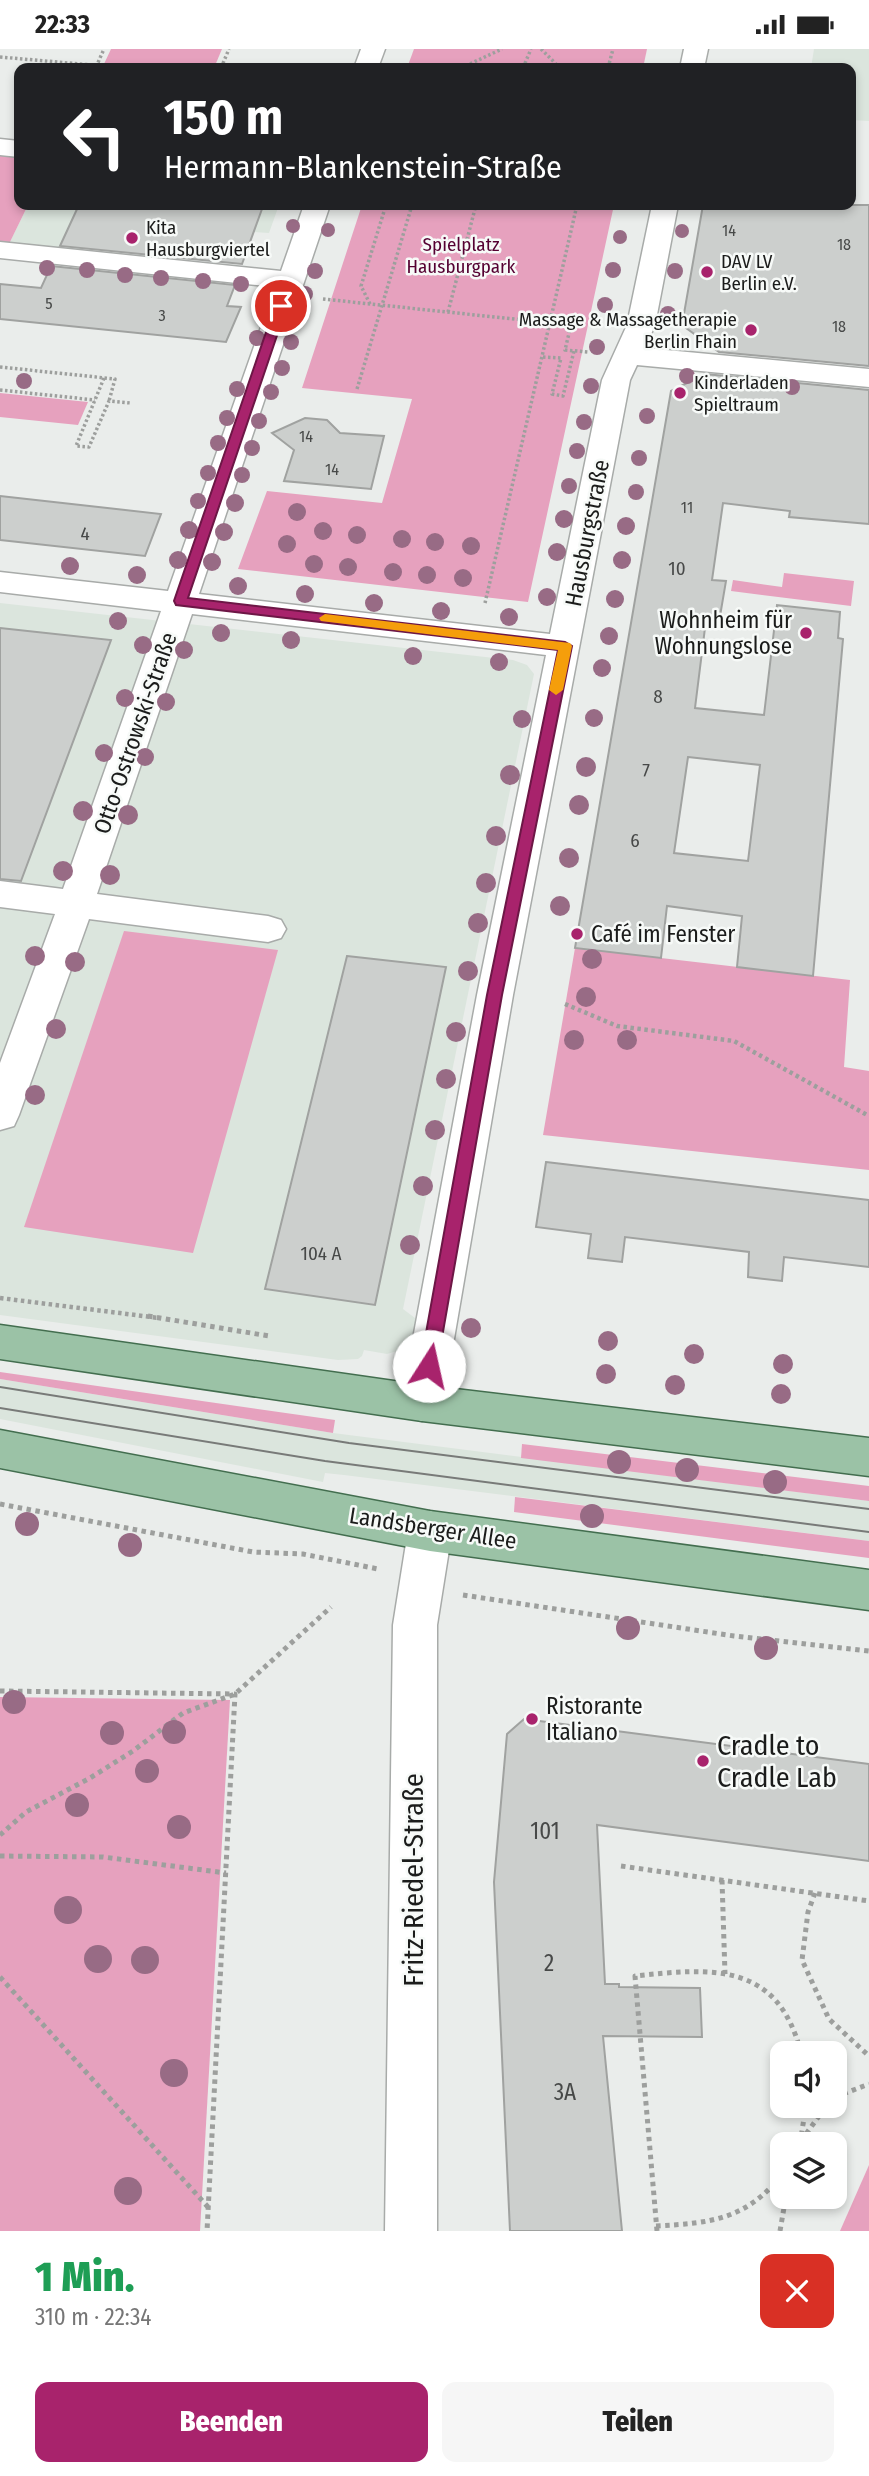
<!DOCTYPE html>
<html lang="de">
<head>
<meta charset="utf-8">
<style>
  body { margin:0; font-family:"Fira Sans Condensed",sans-serif; background:#f6f6f6; color:#222; height:100vh; display:flex; flex-direction:column; font-size:26px; white-space:nowrap }
  * { box-sizing:border-box; margin:0 }
  p { font-size:23px; color:#767676 }
  .icon { flex:none; width:38px; height:38px; fill:none; stroke:currentColor; stroke-width:2; stroke-linecap:round; stroke-linejoin:round }
  .map { position:relative; height:2182px; overflow:hidden }
  .details { display:flex; flex-direction:column; background:#fff; flex:1 }
  .details>* { flex:none }
  .banner { position:absolute; left:14px; top:14px; width:842px; height:147px; border-radius:14px; box-shadow:0 4px 10px #0003; background:#202124; color:#fff; overflow:hidden }
  .fabs { position:absolute; left:770px; top:1992px; display:grid; gap:14px }
  .fabs a { display:grid; place-items:center; width:77px; height:77px; border-radius:14px; background:#fff; box-shadow:0 4px 10px #0003; font-size:35px }
  .pin { position:absolute; display:grid; place-items:center; width:60px; height:60px; color:#fff; margin:-30px; border:4px solid #fff; border-radius:50%; box-shadow:0 2px 7px #0007 }
  .me { position:absolute; width:77px; margin:-38px; rotate:10deg; stroke-linejoin:round; filter:drop-shadow(0 0 5px #0008) }
  .turn { display:flex; align-items:center; gap:24px; height:147px; padding:0 35px; font-size:32px }
  .turn .icon { width:91px; height:91px; stroke-width:2.5 }
  .turn b { display:block; font-size:49px; line-height:60px }
  .round { display:grid; place-items:center; flex:none; width:74px; height:74px; border-radius:14px; background:#f6f6f6 }
  .head { display:flex; align-items:center; justify-content:space-between; height:119px; padding:0 35px }
  h1 { font-size:42px; font-weight:800; line-height:52px; color:#1e9e55 }
  .primary-button { display:flex; gap:14px; margin-top:auto; padding:14px 35px }
  .primary-button a { flex:1; height:80px; border-radius:14px; background:#a8236c; color:#fff; font-size:28px; font-weight:800; line-height:80px; text-align:center }
  .primary-button a+a { background:#f6f6f6; color:#222 }
  .status { display:flex; justify-content:space-between; align-items:center; height:49px; padding:0 35px; background:#fff; direction:ltr }
  .status svg { height:19px; fill:currentColor }
  .map>svg:first-child { display:block }
  .built { fill:#dbe5dd }
  .green { fill:#e6a1be }
  .building { fill:#cccfcd; stroke:#a0a2a0; stroke-width:2; fill-rule:evenodd }
  .lines { fill:none; stroke-linecap:round; stroke-linejoin:round }
  .minor-casing { stroke:#a8aba9; stroke-width:3 }
  .major-casing { stroke:#436e4f; stroke-width:3 }
  .path-far2 { stroke:#9d9f9d; stroke-width:3.5; stroke-dasharray:2.5 2.5; stroke-linecap:butt }
  .path-far1 { stroke:#9d9f9d; stroke-width:4.5; stroke-dasharray:3.5 3.5; stroke-linecap:butt }
  .path { stroke:#9d9f9d; stroke-width:5; stroke-dasharray:4.5 4.5; stroke-linecap:butt }
  .minor { fill:#fff; fill-rule:evenodd }
  .major { fill:#9bc2a6; fill-rule:evenodd }
  .tram { stroke:#787a78; stroke-width:2 }
  .tree { fill:#986b85 }
  .route { fill:#a8236c; stroke:#6d1746; stroke-width:2 }
  .slow { fill:#f59e0b }
  .poi-dot { fill:#a8236c; stroke:#f7faf8; stroke-width:2.5 }
  .labels { text-anchor:middle; dominant-baseline:central; stroke-width:5; stroke-linejoin:round; paint-order:stroke }
  .far-number-label { font-size:16px; fill:#474948 }
  .far-poi-label { font-size:19px; fill:#1b1c1b; stroke:#f7faf8; text-anchor:start }
  .far-park-label { font-size:19px; fill:#550032; stroke:#f7faf8 }
  .number-label { font-size:19px; fill:#474948 }
  .street-label { font-size:23px; fill:#1b1c1b; stroke:#f7faf8 }
  .poi-label { font-size:23px; fill:#1b1c1b; stroke:#f7faf8; text-anchor:start }
  .near-number-label { font-size:23px; fill:#474948 }
  .near-poi-label { font-size:28px; fill:#1b1c1b; stroke:#f7faf8; text-anchor:start }
  .near-street-label { font-size:28px; fill:#1b1c1b; stroke:#f7faf8 }
</style>
</head>
<body>
<div class="status"><b>22:33</b><svg viewBox="0 0 49 12"><path d="M0 12V9h3v3zM5 12V6h3v6zM10 12V3h3v9zM15 12V0h3v12zM26 1h20v11H26zM47 4h2v5h-2z"/></svg></div>
<div class="map">
<svg width="869" height="2182" viewBox="0 0 869 2182">
  <rect width="100%" height="100%" fill="#eaedeb"/>
  <g class="built">
    <path d="M814 0H869V72L851 71 850 19H811Z"/>
    <path d="M28 156H279L269 184 254 183 243 214 65 198 63 200 9 195Z"/>
    <path d="M0 554 513 611 527 616 534 625 403 1260 419 1272 415 1290 407 1299 387 1305 364 1301 362 1307 358 1310 338 1311 0 1266Z"/>
    <path d="M0 1330 333 1384 869 1452V1492L344 1426 325 1424 323 1433 0 1370Z"/>
  </g>
  <g class="green">
    <path d="M111 0H222L214 19H148L104 15Z"/>
    <path d="M414 0H647L643 19H407Z"/>
    <path d="M0 105 19 106V156H28L9 195H0Z"/>
    <path d="M362 156H614L528 553 238 520 267 442 382 454 412 350 302 339Z"/>
    <path d="M0 344 88 353 78 376 0 368Z"/>
    <path d="M784 524 854 532 851 557 731 542 733 531 782 538Z"/>
    <path d="M124 882 278 901 193 1204 24 1178Z"/>
    <path d="M575 899 850 931 844 1018 869 1022V1121L543 1086Z"/>
    <path d="M0 1323 335 1371 333 1384 0 1330Z"/>
    <path d="M522 1395 869 1437V1452L521 1409Z"/>
    <path d="M515 1448 869 1492V1509L514 1463Z"/>
    <path d="M0 1648 230 1651 200 2182H0Z"/>
    <path d="M869 2116V2182H840Z"/>
  </g>
  <g class="building">
    <path d="M84 156H213L262 160 242 215 60 197 78 158 83 159Z"/>
    <path d="M703 156H869V317L719 303 682 276Z"/>
    <path d="M51 217 235 236 227 257 241 258 226 293 0 270V235L41 239Z"/>
    <path d="M705 325 869 341V475L789 468 790 462 723 454 712 531 726 532 719 573 706 571 695 659 764 666 777 556 840 563 838 589 843 590 813 927 737 918 742 867 667 857 661 909 575 899 671 342ZM688 708 760 716 748 812 674 804Z"/>
    <path d="M305 369 327 371 340 384 384 387 371 440 284 432 294 401 272 384Z"/>
    <path d="M0 447 161 465 145 507 0 491Z"/>
    <path d="M0 579 111 591 21 832 0 830Z"/>
    <path d="M347 907 446 918 375 1256 265 1240Z"/>
    <path d="M546 1113 869 1151V1218L784 1208 782 1232 748 1228 749 1203 625 1188 622 1213 588 1209 591 1185 536 1178Z"/>
    <path d="M524 1670 869 1715V1812L597 1776 605 1935H619V1938L700 1939 702 1988 603 1987 622 2182H510L494 1833 507 1685Z"/>
  </g>
  <g class="lines">
    <g class="minor-casing">
      <g id="minor">
        <path d="M361 0H385L378 19H354Z"/>
        <path d="M684 0H708L704 19H680Z"/>
        <path d="M0 90 19 92V108L0 106Z"/>
        <path d="M304 156H330L199 545 550 585 602 331 627 276 652 156H678L655 276 645 299 869 320V338L637 316 630 331 513 946 443 1354 437 1367 422 1372 407 1367 401 1354 477 946 546 606 192 565 97 845 268 867 281 871 286 880 281 889 268 893 89 870 19 1066 14 1077 0 1081V1014L55 865 0 858V832L63 840 161 562 0 543V523L168 542 275 238 0 209V193L281 222Z"/>
        <path d="M430 1462 445 1468 452 1482 437 1576V2182H385L393 1576 408 1482 415 1468Z"/>
      </g>
    </g>
    <g class="major-casing">
      <g id="major">
        <path d="M0 1276 422 1336 869 1389V1427L422 1372 0 1310Z"/>
        <path d="M0 1381 430 1462 869 1521V1561L430 1502 0 1419Z"/>
      </g>
    </g>
    <g class="path-far2">
      <path d="M541 0 560 19"/>
      <path d="M0 8 126 19"/>
      <path d="M96 18 104 0"/>
      <path d="M221 19 229 0"/>
      <path d="M461 19 502 0"/>
      <path d="M523 19 531 0"/>
      <path d="M608 19 613 0"/>
      <path d="M323 250 571 276 565 301 588 303"/>
      <path d="M370 255 361 237 386 156"/>
      <path d="M448 263 476 156"/>
      <path d="M543 308 561 309 552 345 563 347 574 302"/>
      <path d="M0 318 115 330 109 352"/>
      <path d="M104 329 76 397 89 398 109 352 131 354"/>
      <path d="M357 340 412 156"/>
      <path d="M0 341 95 351"/>
      <path d="M485 554 577 156"/>
    </g>
    <g class="path-far1">
      <path d="M565 955 617 977 734 992 869 1067"/>
      <path d="M0 1249 159 1269"/>
    </g>
    <g class="path">
      <path d="M148 1267 269 1287"/>
      <path d="M0 1455 253 1503 303 1505 378 1520"/>
      <path d="M463 1546 734 1587 869 1602"/>
      <path d="M0 1642 235 1645 207 2182"/>
      <path d="M0 1786 26 1763 90 1729 133 1702 183 1664 235 1645 331 1558"/>
      <path d="M0 1807 103 1808 226 1824"/>
      <path d="M621 1817 869 1852"/>
      <path d="M722 1831 725 1925"/>
      <path d="M815 1844 808 1863 802 1911 829 1970 869 2007"/>
      <path d="M0 1928 208 2158"/>
      <path d="M835 2048 869 2035"/>
      <path d="M801 2092 827 2056"/>
      <path d="M800 2095 806 2056"/>
      <path d="M656 2177C711 2174 745 2171 782 2126"/>
      <path d="M657 2182 635 1927C711 1919 778 1912 801 2004"/>
      <path d="M780 2182 786 2147"/>
    </g>
    <use href="#minor" class="minor"/>
    <use href="#major" class="major"/>
    <g class="tram">
      <path d="M0 1338 349 1394 869 1460"/>
      <path d="M0 1359 325 1412 869 1483"/>
    </g>
  </g>
  <g class="tree">
    <circle cx="293" cy="177" r="7"/>
    <circle cx="328" cy="181" r="7"/>
    <circle cx="682" cy="182" r="7"/>
    <circle cx="620" cy="188" r="7"/>
    <circle cx="47" cy="219" r="8"/>
    <circle cx="87" cy="221" r="8"/>
    <circle cx="613" cy="221" r="8"/>
    <circle cx="315" cy="222" r="8"/>
    <circle cx="675" cy="222" r="8"/>
    <circle cx="125" cy="226" r="8"/>
    <circle cx="161" cy="229" r="8"/>
    <circle cx="203" cy="232" r="8"/>
    <circle cx="241" cy="235" r="8"/>
    <circle cx="305" cy="245" r="8"/>
    <circle cx="605" cy="256" r="8"/>
    <circle cx="668" cy="265" r="8"/>
    <circle cx="264" cy="266" r="8"/>
    <circle cx="295" cy="270" r="8"/>
    <circle cx="257" cy="289" r="8"/>
    <circle cx="291" cy="293" r="8"/>
    <circle cx="597" cy="298" r="8"/>
    <circle cx="282" cy="319" r="8"/>
    <circle cx="687" cy="327" r="8"/>
    <circle cx="24" cy="332" r="8"/>
    <circle cx="591" cy="337" r="8"/>
    <circle cx="792" cy="338" r="8"/>
    <circle cx="237" cy="340" r="8"/>
    <circle cx="271" cy="343" r="8"/>
    <circle cx="647" cy="367" r="8"/>
    <circle cx="227" cy="369" r="8"/>
    <circle cx="259" cy="372" r="8"/>
    <circle cx="584" cy="373" r="8"/>
    <circle cx="218" cy="394" r="8"/>
    <circle cx="252" cy="399" r="8"/>
    <circle cx="577" cy="402" r="8"/>
    <circle cx="639" cy="409" r="8"/>
    <circle cx="208" cy="424" r="8"/>
    <circle cx="242" cy="426" r="8"/>
    <circle cx="569" cy="437" r="8"/>
    <circle cx="636" cy="443" r="8"/>
    <circle cx="198" cy="452" r="8"/>
    <circle cx="235" cy="454" r="9"/>
    <circle cx="297" cy="463" r="9"/>
    <circle cx="564" cy="470" r="9"/>
    <circle cx="626" cy="477" r="9"/>
    <circle cx="189" cy="481" r="9"/>
    <circle cx="323" cy="482" r="9"/>
    <circle cx="224" cy="483" r="9"/>
    <circle cx="357" cy="486" r="9"/>
    <circle cx="402" cy="490" r="9"/>
    <circle cx="435" cy="493" r="9"/>
    <circle cx="287" cy="495" r="9"/>
    <circle cx="471" cy="497" r="9"/>
    <circle cx="557" cy="503" r="9"/>
    <circle cx="178" cy="511" r="9"/>
    <circle cx="622" cy="511" r="9"/>
    <circle cx="212" cy="513" r="9"/>
    <circle cx="314" cy="515" r="9"/>
    <circle cx="70" cy="517" r="9"/>
    <circle cx="348" cy="518" r="9"/>
    <circle cx="393" cy="523" r="9"/>
    <circle cx="137" cy="526" r="9"/>
    <circle cx="427" cy="526" r="9"/>
    <circle cx="463" cy="529" r="9"/>
    <circle cx="238" cy="537" r="9"/>
    <circle cx="305" cy="545" r="9"/>
    <circle cx="547" cy="548" r="9"/>
    <circle cx="615" cy="550" r="9"/>
    <circle cx="374" cy="554" r="9"/>
    <circle cx="441" cy="562" r="9"/>
    <circle cx="509" cy="568" r="9"/>
    <circle cx="118" cy="572" r="9"/>
    <circle cx="221" cy="584" r="9"/>
    <circle cx="609" cy="587" r="9"/>
    <circle cx="291" cy="591" r="9"/>
    <circle cx="143" cy="596" r="9"/>
    <circle cx="184" cy="601" r="9"/>
    <circle cx="413" cy="607" r="9"/>
    <circle cx="499" cy="613" r="9"/>
    <circle cx="602" cy="619" r="9"/>
    <circle cx="125" cy="649" r="9"/>
    <circle cx="166" cy="653" r="9"/>
    <circle cx="594" cy="669" r="9"/>
    <circle cx="522" cy="670" r="9"/>
    <circle cx="104" cy="704" r="9"/>
    <circle cx="145" cy="708" r="9"/>
    <circle cx="586" cy="718" r="10"/>
    <circle cx="510" cy="726" r="10"/>
    <circle cx="579" cy="756" r="10"/>
    <circle cx="83" cy="762" r="10"/>
    <circle cx="128" cy="766" r="10"/>
    <circle cx="496" cy="787" r="10"/>
    <circle cx="569" cy="809" r="10"/>
    <circle cx="63" cy="822" r="10"/>
    <circle cx="110" cy="826" r="10"/>
    <circle cx="486" cy="834" r="10"/>
    <circle cx="560" cy="857" r="10"/>
    <circle cx="478" cy="874" r="10"/>
    <circle cx="35" cy="907" r="10"/>
    <circle cx="592" cy="910" r="10"/>
    <circle cx="75" cy="913" r="10"/>
    <circle cx="468" cy="922" r="10"/>
    <circle cx="586" cy="948" r="10"/>
    <circle cx="56" cy="980" r="10"/>
    <circle cx="456" cy="983" r="10"/>
    <circle cx="574" cy="991" r="10"/>
    <circle cx="627" cy="991" r="10"/>
    <circle cx="446" cy="1030" r="10"/>
    <circle cx="35" cy="1046" r="10"/>
    <circle cx="435" cy="1081" r="10"/>
    <circle cx="423" cy="1137" r="10"/>
    <circle cx="410" cy="1196" r="10"/>
    <circle cx="471" cy="1279" r="10"/>
    <circle cx="608" cy="1292" r="10"/>
    <circle cx="694" cy="1305" r="10"/>
    <circle cx="783" cy="1315" r="10"/>
    <circle cx="606" cy="1325" r="10"/>
    <circle cx="675" cy="1336" r="10"/>
    <circle cx="781" cy="1345" r="10"/>
    <circle cx="619" cy="1413" r="12"/>
    <circle cx="687" cy="1421" r="12"/>
    <circle cx="775" cy="1433" r="12"/>
    <circle cx="592" cy="1467" r="12"/>
    <circle cx="27" cy="1475" r="12"/>
    <circle cx="130" cy="1496" r="12"/>
    <circle cx="628" cy="1579" r="12"/>
    <circle cx="766" cy="1599" r="12"/>
    <circle cx="14" cy="1653" r="12"/>
    <circle cx="174" cy="1683" r="12"/>
    <circle cx="112" cy="1684" r="12"/>
    <circle cx="147" cy="1722" r="12"/>
    <circle cx="77" cy="1756" r="12"/>
    <circle cx="179" cy="1778" r="12"/>
    <circle cx="68" cy="1861" r="14"/>
    <circle cx="98" cy="1910" r="14"/>
    <circle cx="145" cy="1911" r="14"/>
    <circle cx="174" cy="2024" r="14"/>
    <circle cx="128" cy="2142" r="14"/>
  </g>
  <path class="route" d="M281 253 287 257 188 549 565 593 572 597 502 946 437 1317 435 1322 429 1325 423 1322 420 1317 487 946 558 601 176 556 174 552 275 257Z"/>
  <path class="slow" d="M325 565 570 594 572 597 563 641 556 646 549 641 558 601 321 572 319 569Z"/>
  <g class="poi-dot">
    <circle cx="132" cy="189" r="7"/>
    <circle cx="707" cy="223" r="7"/>
    <circle cx="751" cy="281" r="7"/>
    <circle cx="680" cy="344" r="7"/>
    <circle cx="806" cy="584" r="7"/>
    <circle cx="577" cy="885" r="7"/>
    <circle cx="532" cy="1670" r="7"/>
    <circle cx="703" cy="1712" r="7"/>
  </g>
  <g class="labels">
    <g class="far-number-label">
      <text x="729" y="181">14</text>
      <text x="844" y="195">18</text>
      <text x="49" y="254">5</text>
      <text x="162" y="266">3</text>
      <text x="839" y="277">18</text>
      <text x="306" y="387">14</text>
      <text x="332" y="420">14</text>
      <text x="687" y="458">11</text>
    </g>
    <g class="far-poi-label">
      <text x="146" y="178">Kita<tspan x="146" dy="22">Hausburgviertel</tspan></text>
      <text x="721" y="212">DAV LV<tspan x="721" dy="22">Berlin e.V.</tspan></text>
      <text x="737" y="270" text-anchor="end">Massage &amp; Massagetherapie<tspan x="737" dy="22">Berlin Fhain</tspan></text>
      <text x="694" y="333">Kinderladen<tspan x="694" dy="22">Spieltraum</tspan></text>
    </g>
    <g class="far-park-label">
      <text x="461" y="195">Spielplatz<tspan x="461" dy="22">Hausburgpark</tspan></text>
    </g>
    <g class="number-label">
      <text x="85" y="484">4</text>
      <text x="677" y="519">10</text>
      <text x="658" y="647">8</text>
      <text x="646" y="721">7</text>
      <text x="635" y="791">6</text>
      <text x="321" y="1204">104 A</text>
    </g>
    <g class="street-label">
      <text transform="translate(587 484) rotate(-79)">Hausburgstraße</text>
      <text transform="translate(135 684) rotate(-71)">Otto-Ostrowski-Straße</text>
      <text transform="translate(433 1479) rotate(9)">Landsberger Allee</text>
    </g>
    <g class="poi-label">
      <text x="792" y="571" text-anchor="end">Wohnheim für<tspan x="792" dy="26">Wohnungslose</tspan></text>
      <text x="591" y="885">Café im Fenster</text>
      <text x="546" y="1657">Ristorante<tspan x="546" dy="26">Italiano</tspan></text>
    </g>
    <g class="near-number-label">
      <text x="545" y="1782">101</text>
      <text x="549" y="1914">2</text>
      <text x="565" y="2043">3A</text>
    </g>
    <g class="near-poi-label">
      <text x="717" y="1696">Cradle to<tspan x="717" dy="32">Cradle Lab</tspan></text>
    </g>
    <g class="near-street-label">
      <text transform="translate(413 1831) rotate(-90)">Fritz-Riedel-Straße</text>
    </g>
  </g>
</svg>
<div class="fabs">
<a><svg class="icon" aria-label="sound" viewBox="0 0 24 24"><path d="M4 9h4l5-4v14l-5-4H4zM17 9q2 3 0 6"/></svg></a>
<a><svg class="icon" aria-label="layers" viewBox="0 0 24 24"><path d="M12 4l9 5-9 5-9-5zM3 14l9 5 9-5"/></svg></a>
</div>
<div class="pin" style="left:281px;top:257px;background:#d93025"><svg class="icon" aria-label="arrive" viewBox="0 0 24 24"><path d="M6 21V4h12l-3 4 3 4H6"/></svg></div>
<svg class="me" style="left:429px;top:1317px" viewBox="-20 -20 40 40"><circle r="19" fill="#fff"/><path d="M0-13L10 11 0 6-10 11z" fill="#a8236c"/></svg>
<div class="banner">
<div class="turn"><svg class="icon" aria-label="left" viewBox="0 0 24 24"><path d="M17 20v-9H6M10 6l-5 5 5 5"/></svg><div><b>150 m</b>Hermann-Blankenstein-Straße</div></div>
</div>
</div>
<section class="details">
<div class="head"><div><h1>1 Min.</h1><p>310 m · 22:34</p></div><a class="round" style="background:#d93025;color:#fff"><svg class="icon" aria-label="close" viewBox="0 0 24 24"><path d="M6 6l12 12M18 6L6 18"/></svg></a></div>
<div class="primary-button"><a>Beenden</a><a>Teilen</a></div>
</section>
</body>
</html>
